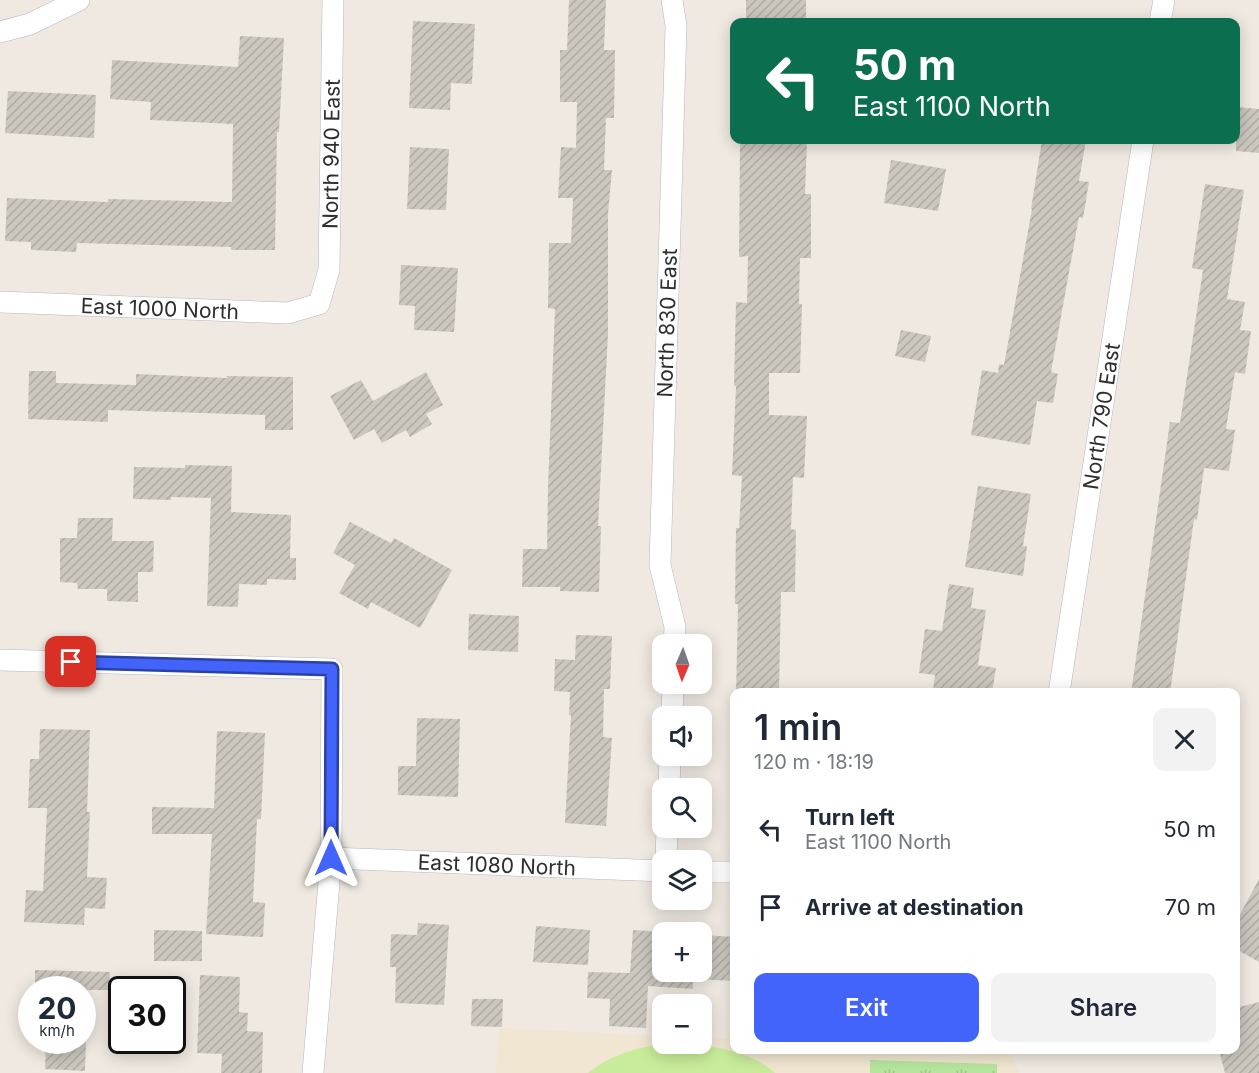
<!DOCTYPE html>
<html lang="en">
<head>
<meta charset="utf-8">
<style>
  body { margin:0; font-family:Inter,sans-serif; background:#f2f2f3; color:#1f2937; height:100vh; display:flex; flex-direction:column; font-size:22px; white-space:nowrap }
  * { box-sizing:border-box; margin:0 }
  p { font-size:20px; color:#747a83 }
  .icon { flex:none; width:33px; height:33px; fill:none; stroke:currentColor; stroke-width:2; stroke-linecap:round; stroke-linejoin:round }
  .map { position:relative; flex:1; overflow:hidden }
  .drawer { position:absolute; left:730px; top:688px; width:510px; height:366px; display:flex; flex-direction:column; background:#fff; border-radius:12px; box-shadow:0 3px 15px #0003 }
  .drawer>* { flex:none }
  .banner { position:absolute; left:730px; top:18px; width:510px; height:126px; border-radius:12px; box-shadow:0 3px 15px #0003; background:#0b6e4f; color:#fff; overflow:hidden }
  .needle { width:39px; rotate:182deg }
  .controls { position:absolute; left:652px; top:634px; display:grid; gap:12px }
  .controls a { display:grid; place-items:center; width:60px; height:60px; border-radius:12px; background:#fff; box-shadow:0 3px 15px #0003; font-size:30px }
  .speed { position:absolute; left:18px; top:976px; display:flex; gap:12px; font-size:30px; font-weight:700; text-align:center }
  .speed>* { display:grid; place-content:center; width:78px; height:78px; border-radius:50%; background:#fff; box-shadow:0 3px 15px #0003; line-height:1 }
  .speed small { font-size:15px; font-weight:400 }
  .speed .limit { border:3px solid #111; border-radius:9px; background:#fff; color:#111 }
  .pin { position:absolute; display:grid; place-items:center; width:51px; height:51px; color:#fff; margin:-26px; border-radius:12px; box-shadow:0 3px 9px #0006 }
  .me { position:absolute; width:66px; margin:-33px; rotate:0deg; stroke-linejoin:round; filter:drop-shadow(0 0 4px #0008) }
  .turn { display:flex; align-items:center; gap:21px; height:126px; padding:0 24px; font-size:27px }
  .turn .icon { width:78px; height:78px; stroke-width:2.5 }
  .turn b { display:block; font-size:42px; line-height:51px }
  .round { display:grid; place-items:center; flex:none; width:63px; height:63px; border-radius:12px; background:#f2f2f3 }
  .head { display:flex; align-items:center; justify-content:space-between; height:102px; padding:0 24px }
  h1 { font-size:36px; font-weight:600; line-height:45px }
  .primary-button { display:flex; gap:12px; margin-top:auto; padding:12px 24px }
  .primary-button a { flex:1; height:69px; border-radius:12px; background:#4264fb; color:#fff; font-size:24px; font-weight:600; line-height:69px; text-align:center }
  .primary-button a+a { background:#f2f2f3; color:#1f2937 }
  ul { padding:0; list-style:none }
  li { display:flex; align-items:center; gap:18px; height:78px; padding:0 24px }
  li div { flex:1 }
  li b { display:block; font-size:22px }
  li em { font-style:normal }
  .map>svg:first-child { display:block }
  .education { fill:#f0e6d1 }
  .park { fill:url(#park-tufts) }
  .pitch { fill:#c9ec9a }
  .building { fill:url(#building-hatch) }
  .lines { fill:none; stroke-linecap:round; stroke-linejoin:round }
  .street-casing { stroke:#b4b7c1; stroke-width:22 }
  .street { stroke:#fff; stroke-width:21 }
  .route-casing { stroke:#2b41a3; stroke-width:15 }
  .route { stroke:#4264fb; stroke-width:10 }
  .labels { text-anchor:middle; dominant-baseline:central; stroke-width:5; stroke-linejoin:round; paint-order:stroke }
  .street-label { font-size:21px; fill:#2e2e2e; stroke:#fff }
</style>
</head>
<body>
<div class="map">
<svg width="1259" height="1073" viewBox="0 0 1259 1073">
  <defs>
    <pattern id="park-tufts" width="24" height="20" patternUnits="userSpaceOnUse" patternTransform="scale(1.5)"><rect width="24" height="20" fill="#b6e59e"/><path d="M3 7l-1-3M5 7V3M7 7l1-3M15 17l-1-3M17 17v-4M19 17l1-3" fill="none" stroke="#9dc588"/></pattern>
    <pattern id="building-hatch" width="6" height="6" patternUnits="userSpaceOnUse" patternTransform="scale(1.5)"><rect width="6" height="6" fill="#cbc7bf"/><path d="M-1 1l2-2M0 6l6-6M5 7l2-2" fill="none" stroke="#afaba4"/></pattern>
  </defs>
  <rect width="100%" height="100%" fill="#efe9e1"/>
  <path class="education" d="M499 1028 663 1036V1044H702V1037L735 1039V1050L1010 1051 1019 1073H496Z"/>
  <path class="park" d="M870 1060 997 1064V1073H870Z"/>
  <path class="pitch" d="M670 1044C705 1044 748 1049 775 1073H588C610 1055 642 1045 670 1044Z"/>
  <g class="building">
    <path d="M569 0H606L604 50H615L614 118H606L604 170H612L608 214V334L598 526H601L599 592 560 591V587H522L523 549H547L548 487 555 309 548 308 549 243H571L573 198H558L561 147 576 148 577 102H560V50H567Z"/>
    <rect x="746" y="0" width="60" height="22"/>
    <path d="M413 21 475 24 472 84 451 83 450 110 409 108Z"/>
    <path d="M240 36 284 38 279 132H277L275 250H231V247L77 243 76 252 31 250V242L5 241 7 198 108 202V199L232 202 233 124 150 120 151 102 110 99 112 60 238 67Z"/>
    <path d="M8 91 96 95 94 138 5 133Z"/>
    <path d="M1236 107 1259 109V153L1236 151Z"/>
    <path d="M740 140H807L805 194H811V258H800L799 304H802L800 373H769V415L807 416 804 478 793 477 791 529 796 530 795 592H781L779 693H736L738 604H735L736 528H739L742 476 732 475 736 386H734L736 302 747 303 748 256 739 257Z"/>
    <path d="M1042 140H1086L1079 181 1089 182 1083 218 1079 217 1051 372 1058 374 1053 403 1037 401 1030 445 971 435 982 370 998 373 999 364 1004 365 1032 209H1031Z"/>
    <path d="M410 147 449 149 446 210 407 209Z"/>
    <path d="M891 160 946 169 938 211 884 203Z"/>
    <path d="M1205 184 1244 190 1227 299 1245 302 1240 330 1251 331 1245 374 1235 372 1226 429 1235 430 1229 471 1204 468 1197 520 1194 519 1170 693H1131L1170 422 1180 423 1203 270 1192 268Z"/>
    <path d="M401 265 458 268 454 332 414 330 415 306 399 305Z"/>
    <path d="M901 330 931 336 925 362 895 356Z"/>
    <path d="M29 371H56V383L136 385V374L227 378V376L293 377V430H265V415L108 410V422L28 419Z"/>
    <path d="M426 372 443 405 426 414 432 424 410 437 406 430 382 443 374 429 354 440 330 396 361 380 373 401Z"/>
    <path d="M185 465 232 466 231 512 291 515 290 558H296V580L267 579V585L239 584 238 607 207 606 211 498 171 497V500L133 499 134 467 185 468Z"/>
    <path d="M978 486 1031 494 1023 546H1027L1023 576 965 567Z"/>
    <path d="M78 518H113L112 541H154L153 572H138V602L107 601V589H78L77 583 60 582V538H77Z"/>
    <path d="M350 522 391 543 394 538 452 570 420 628 371 602 368 609 339 593 355 565 333 553Z"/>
    <path d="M949 584 974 588 971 608 986 610 978 665 996 668 992 693H951L933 690 935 675 919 673 925 629 942 631Z"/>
    <path d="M469 614 519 616 518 652 468 650Z"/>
    <path d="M576 635 612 636 610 689H604L603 737 612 738 606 826 565 823 571 715H569L570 692 554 691 555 659 575 660Z"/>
    <path d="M417 718 460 719 458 797 398 795V766H416Z"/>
    <path d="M40 729 90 730 87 812H90L87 877 107 878 105 909 85 908 84 925 24 922 26 890 43 891 47 808H28L30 759H39Z"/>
    <path d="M217 731 265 733 261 819H257L253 902 265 903 263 937 206 934 212 834H152V807L214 808Z"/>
    <path d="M1259 879V962L1236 949V922Z"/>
    <path d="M418 923 449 925 444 1005 395 1003 396 967H390L391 934 417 935Z"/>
    <path d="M536 926 590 930 588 965 533 962Z"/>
    <path d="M154 930 202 931V961H154Z"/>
    <path d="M633 930 680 933H663V972H702V935L735 937V981L693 979V989L648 986 646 1028 609 1026 610 999 587 998 588 972 630 973Z"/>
    <path d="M35 970 110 972 109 990H35Z"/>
    <path d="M200 975 240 977 239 1012 248 1013 247 1031 263 1032 262 1073H221L222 1054 197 1053Z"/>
    <path d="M472 999H503L502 1027 471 1026Z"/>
    <path d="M1259 1002V1073H1225L1219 1050H1236V1008Z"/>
    <path d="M46 1041H86L85 1071 45 1069Z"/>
  </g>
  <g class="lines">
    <g class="street-casing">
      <g id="street">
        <path d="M672 0 676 26 660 565 675 627 674 645"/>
        <path d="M1160 22 1164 0"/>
        <path d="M0 32 30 24 79 0"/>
        <path id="s1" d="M0 302 288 313 319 304 329 270 333 0"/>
        <path d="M0 660 332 669 331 858 313 1073"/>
        <path id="s2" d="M1059 693 1143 140"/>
        <path d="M672 717 673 684"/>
        <path d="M669 789 670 756"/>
        <path id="s3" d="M331 858 663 871"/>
        <path d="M666 861 667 828"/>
        <path d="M702 872H735"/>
      </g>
    </g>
    <use href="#street" class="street"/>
  </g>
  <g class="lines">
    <g class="route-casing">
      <path id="route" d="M71 662 332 669 331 858"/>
    </g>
    <use href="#route" class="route"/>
  </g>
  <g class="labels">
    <g class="street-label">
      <text stroke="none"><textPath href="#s1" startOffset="472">North 940 East</textPath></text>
      <text stroke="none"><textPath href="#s1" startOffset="160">East 1000 North</textPath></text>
      <text transform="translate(667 323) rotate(-88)">North 830 East</text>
      <text stroke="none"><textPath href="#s2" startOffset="280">North 790 East</textPath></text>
      <text stroke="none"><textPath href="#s3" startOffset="166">East 1080 North</textPath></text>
    </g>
  </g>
</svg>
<div class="controls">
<a><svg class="needle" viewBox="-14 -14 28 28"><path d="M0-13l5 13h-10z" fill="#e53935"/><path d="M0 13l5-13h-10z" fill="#747a83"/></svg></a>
<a><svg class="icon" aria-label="sound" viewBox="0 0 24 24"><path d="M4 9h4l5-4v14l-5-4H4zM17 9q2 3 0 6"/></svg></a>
<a><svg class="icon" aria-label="search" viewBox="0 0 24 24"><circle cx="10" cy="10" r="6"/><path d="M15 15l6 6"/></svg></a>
<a><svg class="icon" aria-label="layers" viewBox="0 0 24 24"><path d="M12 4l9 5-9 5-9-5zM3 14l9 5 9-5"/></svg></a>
<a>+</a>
<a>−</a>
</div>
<div class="speed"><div>20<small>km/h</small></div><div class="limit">30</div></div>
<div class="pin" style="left:71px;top:662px;background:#d93025"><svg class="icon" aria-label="arrive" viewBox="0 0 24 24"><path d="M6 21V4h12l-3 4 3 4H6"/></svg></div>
<svg class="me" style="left:331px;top:858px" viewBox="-20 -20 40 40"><path d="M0-17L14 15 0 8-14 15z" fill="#4264fb" stroke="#fff" stroke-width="4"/></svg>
<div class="banner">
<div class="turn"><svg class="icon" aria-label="left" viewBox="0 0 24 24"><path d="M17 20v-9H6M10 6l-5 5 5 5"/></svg><div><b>50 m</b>East 1100 North</div></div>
</div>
<section class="drawer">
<div class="head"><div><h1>1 min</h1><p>120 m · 18:19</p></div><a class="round"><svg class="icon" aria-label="close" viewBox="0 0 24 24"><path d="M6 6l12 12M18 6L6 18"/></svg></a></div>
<ul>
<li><svg class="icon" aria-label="left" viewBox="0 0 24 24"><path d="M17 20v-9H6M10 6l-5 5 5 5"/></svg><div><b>Turn left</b><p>East 1100 North</p></div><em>50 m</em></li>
<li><svg class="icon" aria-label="arrive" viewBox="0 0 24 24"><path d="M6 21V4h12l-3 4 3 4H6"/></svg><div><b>Arrive at destination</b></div><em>70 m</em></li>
</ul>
<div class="primary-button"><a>Exit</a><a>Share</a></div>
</section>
</div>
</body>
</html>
